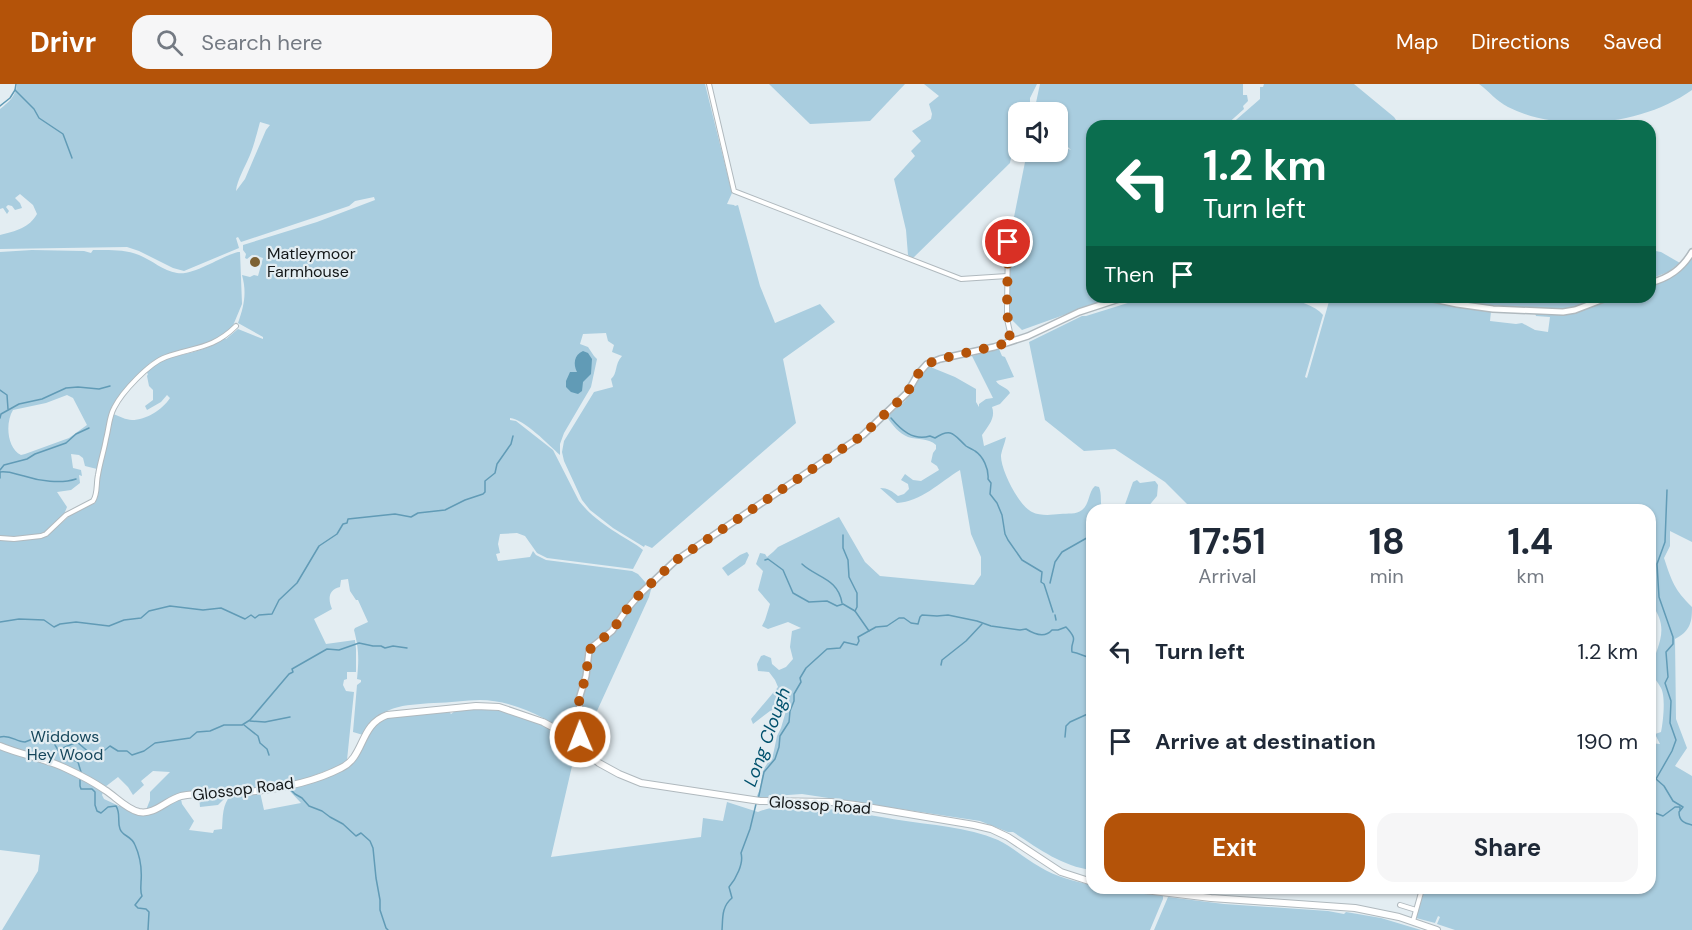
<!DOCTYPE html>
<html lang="en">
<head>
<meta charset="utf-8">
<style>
  body { margin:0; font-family:"DM Sans",sans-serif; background:#f6f6f7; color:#1f2937; height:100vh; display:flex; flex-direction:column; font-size:22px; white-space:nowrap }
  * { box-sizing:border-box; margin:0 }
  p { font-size:20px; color:#747a83 }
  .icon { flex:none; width:33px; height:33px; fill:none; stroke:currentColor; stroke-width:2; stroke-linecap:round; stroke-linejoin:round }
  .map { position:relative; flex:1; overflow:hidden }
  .details { position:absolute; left:1086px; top:420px; width:570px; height:390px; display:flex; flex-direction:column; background:#fff; border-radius:18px; box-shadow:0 2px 4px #0004 }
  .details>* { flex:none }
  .hud { position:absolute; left:1086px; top:36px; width:570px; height:183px; border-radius:18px; box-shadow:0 2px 4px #0004; background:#0b6e4f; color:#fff; overflow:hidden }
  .tools { position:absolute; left:1008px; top:18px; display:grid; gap:12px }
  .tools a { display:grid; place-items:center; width:60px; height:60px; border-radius:12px; background:#fff; box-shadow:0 2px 4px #0004; font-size:30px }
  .pin { position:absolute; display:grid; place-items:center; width:51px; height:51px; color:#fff; margin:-26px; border:3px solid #fff; border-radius:50%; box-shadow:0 2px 6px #0007 }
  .me { position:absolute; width:66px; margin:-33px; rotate:359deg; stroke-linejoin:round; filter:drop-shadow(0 0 4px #0008) }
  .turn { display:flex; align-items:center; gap:21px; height:126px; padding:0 18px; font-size:27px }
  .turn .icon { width:78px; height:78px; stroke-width:2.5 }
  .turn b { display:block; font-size:42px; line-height:51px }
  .then { display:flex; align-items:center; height:57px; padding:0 18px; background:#0003; gap:12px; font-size:22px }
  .eta { display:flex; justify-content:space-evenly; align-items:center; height:102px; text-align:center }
  .eta b { font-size:36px; font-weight:700; line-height:42px }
  .primary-button { display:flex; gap:12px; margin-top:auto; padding:12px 18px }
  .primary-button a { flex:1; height:69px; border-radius:18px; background:#b45309; color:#fff; font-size:24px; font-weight:700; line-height:69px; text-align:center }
  .primary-button a+a { background:#f6f6f7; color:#1f2937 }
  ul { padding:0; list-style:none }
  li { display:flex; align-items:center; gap:18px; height:90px; padding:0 18px }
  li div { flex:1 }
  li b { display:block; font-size:22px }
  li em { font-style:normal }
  header { display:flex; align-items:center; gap:36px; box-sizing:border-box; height:84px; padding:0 30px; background:#b45309; color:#fff }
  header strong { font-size:28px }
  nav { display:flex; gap:33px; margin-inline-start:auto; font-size:21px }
  .search { width:420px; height:54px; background:#f6f6f7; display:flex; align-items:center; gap:15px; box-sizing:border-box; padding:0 21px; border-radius:18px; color:#747a83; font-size:22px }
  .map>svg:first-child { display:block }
  .green { fill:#a9cddf; fill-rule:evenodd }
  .water { fill:#619bb6 }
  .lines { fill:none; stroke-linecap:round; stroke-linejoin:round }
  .stream { stroke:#619bb6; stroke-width:1.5 }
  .minor-casing { stroke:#b0b9be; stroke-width:6 }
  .tertiary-casing { stroke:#b0b9be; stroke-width:8 }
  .primary-casing { stroke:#b0b9be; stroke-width:8 }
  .minor { stroke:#fff; stroke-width:4 }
  .tertiary { stroke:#fff; stroke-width:5 }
  .primary { stroke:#fff; stroke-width:6 }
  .route { stroke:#b45309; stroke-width:10; stroke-dasharray:0 18 }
  .poi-dot { fill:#7d6234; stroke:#e3edf2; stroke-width:2 }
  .labels { text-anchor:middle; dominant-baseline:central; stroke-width:4.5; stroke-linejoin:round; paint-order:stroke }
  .poi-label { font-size:16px; fill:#141819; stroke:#e3edf2; text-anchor:start }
  .park-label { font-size:16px; fill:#16465b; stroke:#e3edf2 }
  .street-label { font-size:16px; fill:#141819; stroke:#e3edf2 }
  .water-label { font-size:18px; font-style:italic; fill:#00516d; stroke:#e3edf2 }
</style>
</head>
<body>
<header>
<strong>Drivr</strong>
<div class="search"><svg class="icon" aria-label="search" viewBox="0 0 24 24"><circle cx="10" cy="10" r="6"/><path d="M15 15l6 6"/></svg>Search here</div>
<nav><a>Map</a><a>Directions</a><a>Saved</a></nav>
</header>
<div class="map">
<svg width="1692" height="846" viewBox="0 0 1692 846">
  <rect width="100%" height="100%" fill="#e3edf2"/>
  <g class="green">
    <path d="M17 0H705L732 109 727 120 734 121 735 122 738 121 760 202 775 239 820 220 835 238 783 275 796 339 652 464 645 461 644 463 613 444 590 426 582 416 564 377 562 368 564 357 594 308 613 303 611 295C618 289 614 281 622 272L612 268 614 261 608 257 606 249 583 250 580 260 588 263 594 272 597 275 591 303 564 349 560 360V371C549 361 524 335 510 334V336L516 337 553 366 579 417C589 430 604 441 617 449 626 455 635 459 643 466L633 485 547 474 537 469 525 452 517 449 500 450 498 460 500 469 496 470 498 477 530 473 533 467 536 471 546 476 632 487 638 490 646 499 647 501 607 547 585 568 584 587 576 616 579 637 577 654 572 655C550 633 511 616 480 616 465 616 450 619 434 619 404 621 379 621 363 651L353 648 357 601 361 598V596L357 595C359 575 359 565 354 546L355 544 368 538 358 516H356L350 507 348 495 341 496 340 503C328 506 328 515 332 525L314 535 326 560 355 556 356 565V588H347V595L344 596 343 601 346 607 354 608 347 676 342 681 299 697 260 704 187 709 146 726 150 716V708L170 688 153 687 141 697 144 701 133 711 128 703 118 693 105 703 102 711 104 715 119 722 121 720 132 727V730C149 729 165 722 181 715L182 720 194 737 189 746 213 749 214 746 222 745C223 732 222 721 231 711L260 708 264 726 301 719 287 704 346 684 376 639 392 632 449 627 451 630 455 627 479 625 504 627 548 643 560 651 578 667 572 682 551 773 701 753 703 734 723 737 727 718 758 728C790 714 864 731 899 736 931 741 967 743 998 756 1013 763 1025 775 1040 783 1056 793 1074 797 1092 801V804H1108L1163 812V815L1150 846H2L38 787 40 771 0 766V455L21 456 42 454 48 451 74 428 95 419 97 414 99 394 113 330C119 332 126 336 132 336 146 336 162 326 170 314L167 311 161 318 147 326 145 322 153 316V306L149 302 147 292 148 290 146 288C152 282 158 277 166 275 181 270 214 266 224 253L226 255 238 245 263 255V253L238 239C244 222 247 209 242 191L250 193 254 191 258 192 263 174 252 171 247 175 245 174 246 170 243 166V161L317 138 375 116 374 113 355 117 349 122 241 158 238 153 236 154 239 164 184 187 173 184 139 167 127 163 0 165V151C16 147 29 144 37 130L33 121 20 110 15 114 20 119 22 124 15 126 12 122 8 121 6 123 9 127 7 130 3 124 0 125V25C9 18 16 12 17 0ZM260 38 270 41 266 46 245 95 236 107C237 96 245 83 250 71 254 61 257 49 260 38Z"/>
    <path d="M769 0H905L870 37 810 40Z"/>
    <path d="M924 0H1037L1030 14V22L1024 19 1021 28H1018V40L1010 79 912 175 908 171 906 146 894 95 915 72 911 67 921 57 912 47 931 35 932 30 929 20 939 12Z"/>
    <path d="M1040 0H1243V11H1247L1248 17 1243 22 1244 25 1225 42H1092V213H1114L1022 246 1010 234V153L1027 68H1058V61L1071 66 1058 53V28H1034Z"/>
    <path d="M1264 0H1354L1394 33 1400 42H1229L1260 15V3H1263Z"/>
    <path d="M1479 0H1692V6C1643 41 1562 50 1508 23 1496 17 1489 7 1479 0Z"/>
    <path d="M32 166 84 167 91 169 93 166C108 166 124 165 139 171 152 176 163 187 177 189 194 192 221 172 238 168H240L242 220 232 244 214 256 196 263 164 271 150 279 115 318 97 385 85 382 83 374 79 371 71 370 73 384 81 386 82 392 79 391 80 399 71 406 57 408 67 423C56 453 29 456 0 453V168ZM67 311 73 314 87 341 69 354 25 370 21 371C7 364 5 339 13 326L46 319Z"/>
    <path d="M1650 166 1661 168 1680 179 1668 188 1650 195Z"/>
    <path d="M1692 172V458L1670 447V462L1664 474C1672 498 1674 505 1692 523 1692 539 1690 547 1675 555L1676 635 1687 664 1675 682 1692 692V846H1455L1437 840 1440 833 1438 832 1435 839 1416 834 1425 804H1650V659L1660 660 1655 650 1661 648C1663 639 1666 613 1661 604 1658 598 1653 593 1650 587 1658 559 1671 545 1650 518V426H1166L1188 421 1165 398 1115 365 1084 367 1045 336 1029 258 1082 232H1086L1147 213H1285C1297 217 1315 221 1323 231L1305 293 1307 294 1330 214 1414 213 1491 227 1490 237 1516 240 1522 239 1535 246 1548 248 1550 233 1536 232 1535 229 1589 223 1613 213H1650V201C1668 195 1682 189 1692 172Z"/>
    <path d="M1434 213H1600L1575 224 1564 225C1520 223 1477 222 1434 213Z"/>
    <path d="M999 265 1002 272 1005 273 1014 293 996 297C999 303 1008 303 1010 309L1000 320 992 323C996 334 988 342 982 351L984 362 1006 353C1005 359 1002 365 1001 371 1000 385 1019 422 1032 428 1040 432 1051 431 1060 430 1068 429 1076 431 1082 426 1090 420 1088 408 1095 402L1099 403C1102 410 1100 418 1102 426H1092V786C1061 782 1038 764 1013 748H1008L980 737 802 710 773 712 769 711 768 714H756L760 705 763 686 773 671 777 652 781 644 788 620 770 627 753 640 751 635 778 603 775 596 769 588 758 587 757 580 761 572 764 571 771 574 772 580 779 586 786 583 793 575 790 563 792 547 801 544 788 538 768 545 762 542 765 536 770 520 758 506 763 487 756 480 760 469 765 470 767 473 773 468 778 463 839 433 865 478 880 492 974 501 981 491V473L971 450 960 386C940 398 921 418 897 419L880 404C888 404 892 407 898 412L904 410 909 405 908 400 901 396 905 390 913 396 921 397 939 386 937 382 931 378 933 369 936 365V361C929 354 918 356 908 353 900 350 892 341 887 333L905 317 928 282 955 293 976 305V318L979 323V320L986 315 993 314 972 272Z"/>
    <path d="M1137 396 1140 399 1155 397 1158 401 1157 412 1147 424 1149 426H1123L1133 398Z"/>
    <path d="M747 468 749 471 745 480 728 492 722 484 740 471Z"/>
    <path d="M652 502 649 513 581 662 583 643 581 623 582 611 589 592V571L593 564 636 516Z"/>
    <path d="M227 712 218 721 200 723 199 713Z"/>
    <path d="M1168 813 1224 820 1328 827 1344 830 1346 828 1381 834 1421 846H1154Z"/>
  </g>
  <path class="water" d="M583 267 588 269 592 275 591 290 583 298 582 307 578 310 571 308 566 303V297L570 288H577C573 280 574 271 583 267Z"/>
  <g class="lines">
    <g class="stream">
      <path d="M16 0 15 6 34 25 39 34 63 50 72 74"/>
      <path d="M0 22 10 14 15 6"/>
      <path d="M0 306 7 311 8 325"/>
      <path d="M0 334 1 330 19 320 42 315 66 304 78 303 99 305 110 302"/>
      <path d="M891 334C901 346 913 357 930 352L935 354C952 343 954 351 966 362 969 364 972 365 975 367 983 372 989 385 988 395L991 399 990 410 997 419 1002 431 1005 450 1008 456 1022 476 1042 488 1041 498 1044 500 1053 528"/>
      <path d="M0 386 4 381 27 375 35 370 66 359 76 350 89 344"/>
      <path d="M0 388C10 387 15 390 24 392 39 397 61 400 76 395"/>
      <path d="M0 394V388"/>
      <path d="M843 451V464L848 476 849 493 857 509V523L855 527"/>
      <path d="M765 476 768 475 783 486 793 509 809 518 827 517 837 522 843 520 855 527 869 547"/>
      <path d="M802 480C817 494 838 494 842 519"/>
      <path d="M1050 499 1055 478 1062 468 1092 451"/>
      <path d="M1055 531 1056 536"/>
      <path d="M0 538 19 535 44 536 54 543 60 540 76 538 109 542 124 536 141 534 149 527 170 522 203 526 221 524 245 535 251 531 255 534 259 531 272 530 279 516 297 499 319 462 337 450 343 440 347 439 348 435 395 430 411 433 418 429 445 426 465 416 483 410 485 408V397L495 389 497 380 511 360 513 352"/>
      <path d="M941 581 942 576 966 557 982 540"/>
      <path d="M250 637 265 638 290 633"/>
      <path d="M244 641 258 652 260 659 267 665 269 671"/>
      <path d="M0 653C10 650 16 658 25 658L51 648C53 651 53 654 54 658 57 669 68 674 78 678L81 688"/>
      <path d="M1065 653 1066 642 1070 638 1092 628"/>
      <path d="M58 666 77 658 91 670 105 666 110 662 118 667H127L132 671 144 667 155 659 190 654 197 648 210 647 224 641H242L250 636 289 590 293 588 292 585 327 565 339 566 359 559 373 562H381L385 564 393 562 407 564"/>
      <path d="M1650 685 1656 695 1664 702 1673 717 1683 723 1679 728C1679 737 1684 739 1692 741"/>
      <path d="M80 693V702L81 705H92L95 708V721L97 727 101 729 108 723 116 722C121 730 117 737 120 745 123 753 131 751 135 761 140 772 142 786 141 798 141 804 140 807 142 812L135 821 138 824 146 825 149 828 148 846"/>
      <path d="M1656 695 1672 667 1676 656 1670 639 1671 617 1665 599 1668 593 1666 568 1673 560V553L1659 513 1657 480 1665 458 1667 406"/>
      <path d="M290 705 295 710 302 714 309 722 322 727 330 733 343 740 356 752 361 749 370 757 373 764 376 794 380 816V826L386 844 388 846"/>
      <path d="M758 716 764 688 775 675 779 663 780 652 789 638 790 627 794 617V610L801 598 800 594 806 584 827 565 840 564 844 558 857 561 859 557 858 553 876 543 887 542 899 534H904L911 539 918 540 920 533 922 531 937 532 948 531 977 537 991 542 1020 546 1026 545C1034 550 1045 554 1052 546H1058L1066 543C1080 558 1070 555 1072 568 1080 569 1084 573 1092 574"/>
      <path d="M1650 727 1663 732 1675 723H1680V726"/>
      <path d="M722 846C723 835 721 823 732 814L729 803C736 795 744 779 741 769L750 745 756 720"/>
    </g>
    <g class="minor-casing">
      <g id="minor">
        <path d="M709 0 734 107 961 195 1007 192"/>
        <path d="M1008 158 1007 223V235L1012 257"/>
        <path d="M0 454 14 455 41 452 46 450 66 431 93 417C98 410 96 399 98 391 100 378 104 367 106 355 109 344 109 333 114 324 122 308 149 279 166 273 194 263 213 265 236 242"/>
        <path d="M1400 821 1416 826"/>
        <path d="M1413 837 1422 805"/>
      </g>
    </g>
    <g class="tertiary-casing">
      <g id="tertiary">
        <path d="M1650 199C1669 194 1682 185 1692 168"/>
        <path d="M1424 213 1457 220 1493 225 1563 228 1575 226 1609 213"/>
        <path d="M575 661 579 656 581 646 579 615 586 592 589 567 592 563 612 547 627 525 640 510 675 477 863 351 907 309 918 290 927 280 940 275 994 263 1028 252 1079 228 1125 213"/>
      </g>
    </g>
    <g class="primary-casing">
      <g id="primary">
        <path d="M0 662C21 671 44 674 65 684 78 690 92 697 105 706 115 712 126 725 139 728 155 731 166 716 181 712 196 709 214 710 231 709 267 707 308 701 341 684 365 673 359 641 387 631L476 622 499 623 543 638 556 645 599 679 619 690 641 699 760 717 831 718 855 721 974 741 991 745 1008 753 1061 788 1092 798"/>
        <path d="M1128 804 1211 814 1355 824 1399 833 1437 846"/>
      </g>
    </g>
    <use href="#minor" class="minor"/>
    <use href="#tertiary" class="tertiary"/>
    <use href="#primary" class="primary"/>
  </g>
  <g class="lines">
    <path class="route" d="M580 653 581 638 579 615 586 592 589 567 592 563 612 547 627 525 640 510 675 477 863 351 907 309 918 290 927 280 940 275 1012 258 1009 250 1007 224 1008 158"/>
  </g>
  <circle class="poi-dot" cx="255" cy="178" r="6"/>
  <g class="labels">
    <g class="poi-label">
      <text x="267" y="169">Matleymoor<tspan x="267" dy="18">Farmhouse</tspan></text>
    </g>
    <g class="park-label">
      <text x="65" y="652">Widdows<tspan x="65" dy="18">Hey Wood</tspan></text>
    </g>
    <g class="street-label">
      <text transform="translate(243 705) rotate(-7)">Glossop Road</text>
      <text transform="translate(820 721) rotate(4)">Glossop Road</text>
    </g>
    <g class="water-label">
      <text transform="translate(767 653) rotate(-70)">Long Clough</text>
    </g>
  </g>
</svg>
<div class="tools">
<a><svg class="icon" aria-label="sound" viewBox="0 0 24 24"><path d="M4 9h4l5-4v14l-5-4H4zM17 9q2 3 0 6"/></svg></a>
</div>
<div class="pin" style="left:1008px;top:158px;background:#d93025"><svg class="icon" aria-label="arrive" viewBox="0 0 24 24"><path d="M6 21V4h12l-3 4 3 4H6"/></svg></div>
<svg class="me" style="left:580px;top:653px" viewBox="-20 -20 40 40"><circle r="17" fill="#b45309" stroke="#fff" stroke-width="3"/><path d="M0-11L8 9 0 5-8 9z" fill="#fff"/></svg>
<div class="hud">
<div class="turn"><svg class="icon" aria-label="left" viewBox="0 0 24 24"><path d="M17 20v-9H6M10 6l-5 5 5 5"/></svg><div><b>1.2 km</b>Turn left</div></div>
<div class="then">Then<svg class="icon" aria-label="arrive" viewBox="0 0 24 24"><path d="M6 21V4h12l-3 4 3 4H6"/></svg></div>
</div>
<section class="details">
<div class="eta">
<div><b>17:51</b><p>Arrival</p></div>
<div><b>18</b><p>min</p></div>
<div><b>1.4</b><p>km</p></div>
</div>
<ul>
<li><svg class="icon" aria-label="left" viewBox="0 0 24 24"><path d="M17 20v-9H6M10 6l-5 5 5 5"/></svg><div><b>Turn left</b></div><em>1.2 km</em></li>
<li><svg class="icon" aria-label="arrive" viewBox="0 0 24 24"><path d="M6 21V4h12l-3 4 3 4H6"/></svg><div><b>Arrive at destination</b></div><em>190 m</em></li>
</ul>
<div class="primary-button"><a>Exit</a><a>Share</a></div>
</section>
</div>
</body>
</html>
